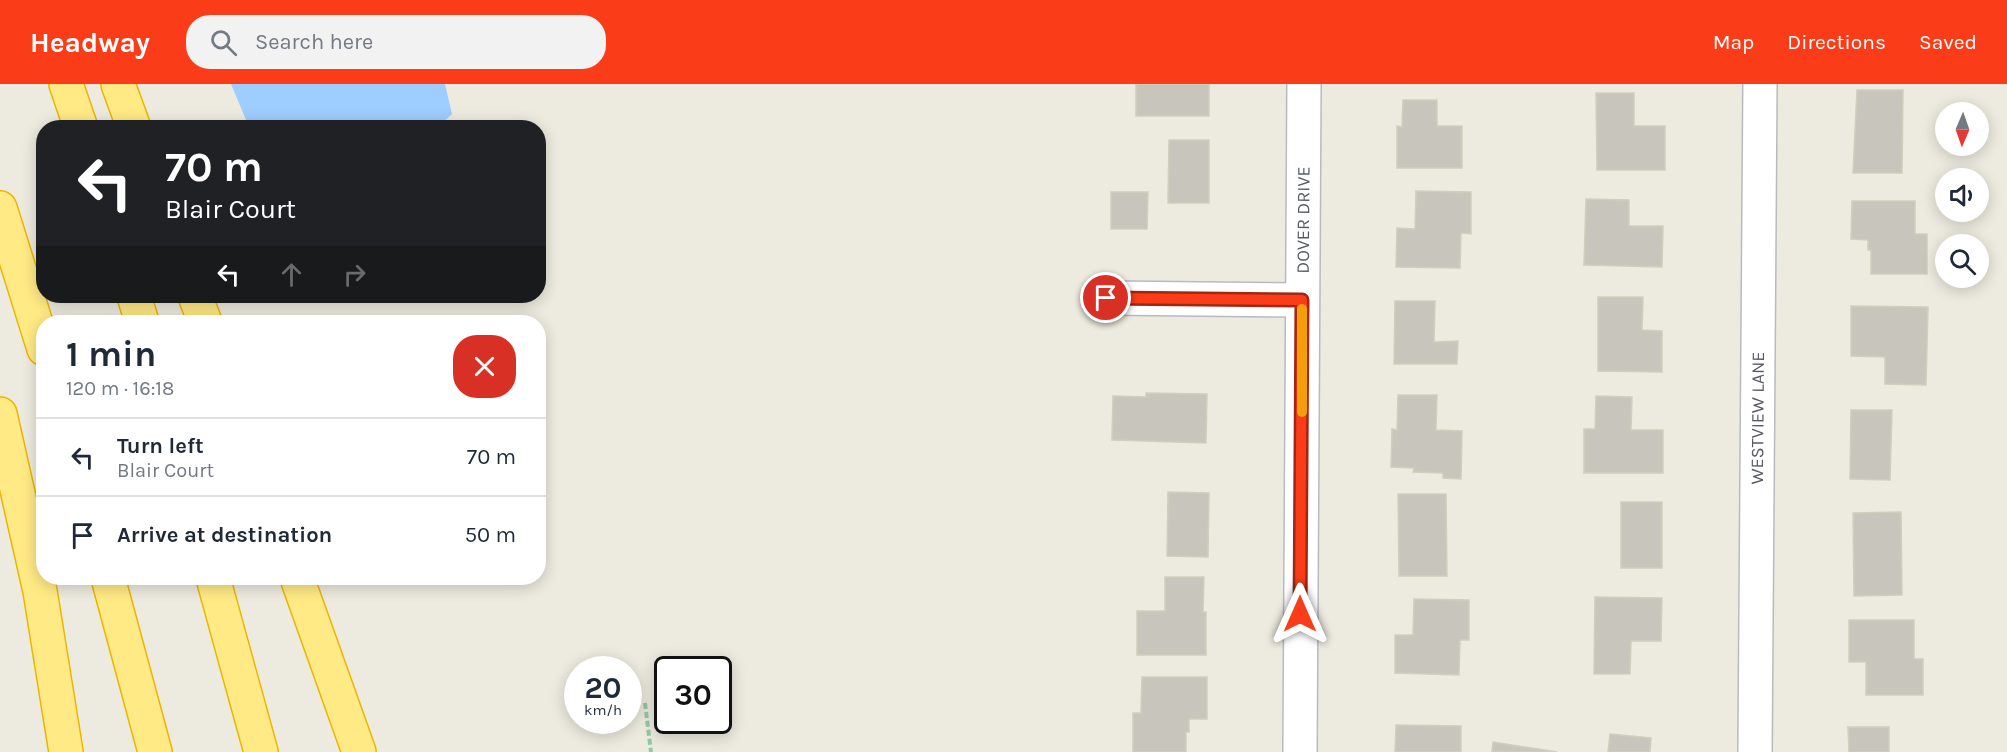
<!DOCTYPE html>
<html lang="en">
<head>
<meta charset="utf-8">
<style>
  body { margin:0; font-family:Karla,sans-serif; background:#f2f2f3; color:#1f2937; height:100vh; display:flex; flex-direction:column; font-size:22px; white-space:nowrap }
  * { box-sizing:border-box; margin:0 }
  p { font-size:20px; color:#747a83 }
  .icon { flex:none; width:33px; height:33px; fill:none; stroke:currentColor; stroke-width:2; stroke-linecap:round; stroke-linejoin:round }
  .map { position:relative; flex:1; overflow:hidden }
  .side { position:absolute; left:36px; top:231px; width:510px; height:270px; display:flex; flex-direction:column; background:#fff; border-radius:24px; box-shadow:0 3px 15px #0003 }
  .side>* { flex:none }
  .hud { position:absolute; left:36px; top:36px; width:510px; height:183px; border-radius:24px; box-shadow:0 3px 15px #0003; background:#202124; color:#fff; overflow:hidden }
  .needle { width:39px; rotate:182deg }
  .controls { position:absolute; left:1935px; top:18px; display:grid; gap:12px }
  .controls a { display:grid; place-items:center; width:54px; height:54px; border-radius:50%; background:#fff; box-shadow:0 3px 15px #0003; font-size:30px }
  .speed { position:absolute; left:564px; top:572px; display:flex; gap:12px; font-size:30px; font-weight:700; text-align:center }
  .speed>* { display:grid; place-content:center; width:78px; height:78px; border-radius:50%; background:#fff; box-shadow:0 3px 15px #0003; line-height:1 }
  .speed small { font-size:15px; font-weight:400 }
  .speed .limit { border:3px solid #111; border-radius:9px; background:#fff; color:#111 }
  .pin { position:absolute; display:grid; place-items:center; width:51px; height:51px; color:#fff; margin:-26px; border:3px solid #fff; border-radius:50%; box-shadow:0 2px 6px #0007 }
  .me { position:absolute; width:66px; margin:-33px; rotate:0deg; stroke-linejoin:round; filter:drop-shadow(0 0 4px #0008) }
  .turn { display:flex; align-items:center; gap:21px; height:126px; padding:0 30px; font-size:27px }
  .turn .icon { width:78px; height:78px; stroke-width:2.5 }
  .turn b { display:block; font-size:42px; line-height:51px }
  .lanes { display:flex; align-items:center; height:57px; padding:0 30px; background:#0003; justify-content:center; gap:30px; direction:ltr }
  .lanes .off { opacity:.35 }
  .round { display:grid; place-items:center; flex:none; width:63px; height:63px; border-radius:24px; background:#f2f2f3 }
  .overview { display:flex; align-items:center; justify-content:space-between; height:102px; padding:0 30px }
  h1 { font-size:36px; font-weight:700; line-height:45px }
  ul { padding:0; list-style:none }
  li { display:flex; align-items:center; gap:18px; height:78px; padding:0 30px; border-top:2px solid #e0e1e3 }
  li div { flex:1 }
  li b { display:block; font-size:22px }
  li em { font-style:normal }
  header { display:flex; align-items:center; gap:36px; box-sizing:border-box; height:84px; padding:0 30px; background:#fa3c19; color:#fff }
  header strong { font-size:28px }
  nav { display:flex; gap:33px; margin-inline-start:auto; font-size:21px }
  .search { width:420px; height:54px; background:#f2f2f3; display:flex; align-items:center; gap:15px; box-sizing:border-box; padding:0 21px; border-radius:24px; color:#747a83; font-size:22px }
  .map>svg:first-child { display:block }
  .water { fill:#9ecdff }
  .building { fill:#c8c5bc; stroke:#d2cebd; stroke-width:1.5 }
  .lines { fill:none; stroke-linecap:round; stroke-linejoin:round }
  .minor-casing { stroke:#b8bac0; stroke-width:36 }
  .motorway-casing { stroke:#edb500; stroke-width:36 }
  .path { stroke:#91c9a5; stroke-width:4; stroke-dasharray:6 3; stroke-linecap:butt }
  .minor { stroke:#fff; stroke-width:33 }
  .motorway { stroke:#ffea85; stroke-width:33 }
  .route-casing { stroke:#a22710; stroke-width:15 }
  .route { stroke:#fa3c19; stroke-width:10 }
  .slow { stroke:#f59e0b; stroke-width:10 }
  .labels { text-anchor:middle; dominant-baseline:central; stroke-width:4.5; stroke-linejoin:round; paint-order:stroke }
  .street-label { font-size:18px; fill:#585c62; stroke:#fff }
</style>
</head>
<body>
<header>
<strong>Headway</strong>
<div class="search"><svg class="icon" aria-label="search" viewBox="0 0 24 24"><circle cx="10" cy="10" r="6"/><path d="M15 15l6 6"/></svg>Search here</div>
<nav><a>Map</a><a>Directions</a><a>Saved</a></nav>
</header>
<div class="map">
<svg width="2007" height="668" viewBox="0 0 2007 668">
  <rect width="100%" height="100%" fill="#edebdf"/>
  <path class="water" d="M231 0H445L452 30 438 43H249Z"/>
  <g class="building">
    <rect x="1136" y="0" width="73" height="32"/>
    <path d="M1857 6H1903L1902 89H1853Z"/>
    <path d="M1596 9H1634V42H1665V86H1597Z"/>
    <path d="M1403 16H1437V42H1462V84H1397V42L1402 43Z"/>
    <path d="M1169 56H1209V119H1168Z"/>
    <path d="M1416 107 1471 108V150L1461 149 1460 184 1396 183 1397 144 1415 145Z"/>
    <path d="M1111 108H1148L1147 145H1111Z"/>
    <path d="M1586 115 1629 116V142H1663L1662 183 1584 181Z"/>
    <path d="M1852 117H1915V150H1927V190H1871V166H1868V156L1851 155Z"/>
    <path d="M1598 213H1643L1642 246 1662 247V288L1598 287Z"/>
    <path d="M1395 217H1435L1434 258 1458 257 1457 280H1394Z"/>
    <path d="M1851 222 1928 223 1926 301 1885 300V273L1851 272Z"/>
    <path d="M1146 309 1207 310 1206 359 1112 356 1113 312 1146 313Z"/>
    <path d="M1398 311H1437L1436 346 1462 347 1461 395 1443 394V389L1413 388 1414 384 1391 383 1392 345 1397 346Z"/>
    <path d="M1596 312 1632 313 1631 346H1663V389H1584V345H1595Z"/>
    <path d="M1851 326H1892L1890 396 1850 395Z"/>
    <path d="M1168 408 1209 409 1208 473 1167 472Z"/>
    <path d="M1398 410H1446L1447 492H1399Z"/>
    <rect x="1621" y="418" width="41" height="66"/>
    <path d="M1901 428 1902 511 1854 512 1853 429Z"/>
    <path d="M1165 493H1204L1203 528H1206V571H1137V527H1165Z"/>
    <path d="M1595 513 1662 514 1661 557H1631L1630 590H1594Z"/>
    <path d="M1414 515 1469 516V556H1460L1459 591 1395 589V551H1413Z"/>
    <path d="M1849 536H1914V575H1923V611H1866V578H1849Z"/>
    <path d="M1142 593H1207V635H1189V648H1186V668H1133V629H1141Z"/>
    <path d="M1396 641 1461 642V668H1395Z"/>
    <path d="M1848 643H1889V668H1849Z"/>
    <path d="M1610 650 1651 654 1650 668H1608Z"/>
    <path d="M1493 658 1557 668H1492Z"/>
  </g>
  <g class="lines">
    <g class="minor-casing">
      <g id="minor">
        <path d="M1106 214 1302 216"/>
        <path id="s1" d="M1300 668 1304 0"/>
        <path id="s2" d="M1755 668 1760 0"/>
      </g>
    </g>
    <g class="motorway-casing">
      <g id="motorway">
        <path d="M66 0 81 44"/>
        <path d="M118 0 134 44"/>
        <path d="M0 124 44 265"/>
        <path d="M134 212 142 238"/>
        <path d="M195 212 205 238"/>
        <path d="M0 330 40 507 66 668"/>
        <path d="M108 494 155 668"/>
        <path d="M213 494 261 668"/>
        <path d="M297 494 359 668"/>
      </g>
    </g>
    <path class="path" d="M645 619 651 668"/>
    <use href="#minor" class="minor"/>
    <use href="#motorway" class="motorway"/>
  </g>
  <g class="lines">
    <g class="route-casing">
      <path id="route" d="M1106 214 1302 216 1300 530"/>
    </g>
    <use href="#route" class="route"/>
    <path class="slow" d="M1302 328V225"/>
  </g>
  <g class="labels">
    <g class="street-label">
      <text stroke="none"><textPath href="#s1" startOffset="532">DOVER DRIVE</textPath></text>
      <text stroke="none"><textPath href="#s2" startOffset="334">WESTVIEW LANE</textPath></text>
    </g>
  </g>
</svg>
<div class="controls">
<a><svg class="needle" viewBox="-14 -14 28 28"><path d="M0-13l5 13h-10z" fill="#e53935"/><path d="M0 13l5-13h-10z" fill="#747a83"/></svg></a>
<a><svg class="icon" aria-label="sound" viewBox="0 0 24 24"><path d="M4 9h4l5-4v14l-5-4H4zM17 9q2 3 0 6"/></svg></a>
<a><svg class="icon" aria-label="search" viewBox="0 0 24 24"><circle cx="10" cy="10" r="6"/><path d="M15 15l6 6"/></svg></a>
</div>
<div class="speed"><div>20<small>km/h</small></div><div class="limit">30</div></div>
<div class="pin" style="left:1106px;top:214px;background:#d93025"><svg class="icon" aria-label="arrive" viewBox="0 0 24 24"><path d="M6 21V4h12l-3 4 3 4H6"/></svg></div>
<svg class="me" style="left:1300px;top:530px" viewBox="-20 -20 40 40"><path d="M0-17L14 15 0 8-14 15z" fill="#fa3c19" stroke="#fff" stroke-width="4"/></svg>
<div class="hud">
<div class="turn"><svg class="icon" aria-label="left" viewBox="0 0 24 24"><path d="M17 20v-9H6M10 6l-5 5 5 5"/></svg><div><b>70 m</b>Blair Court</div></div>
<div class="lanes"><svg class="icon" aria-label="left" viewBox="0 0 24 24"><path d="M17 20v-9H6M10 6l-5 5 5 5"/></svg><svg class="icon off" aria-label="ahead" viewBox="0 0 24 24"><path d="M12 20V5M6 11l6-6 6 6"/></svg><svg class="icon off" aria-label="right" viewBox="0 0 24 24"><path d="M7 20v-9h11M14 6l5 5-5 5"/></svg></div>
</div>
<section class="side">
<div class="overview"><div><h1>1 min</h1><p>120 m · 16:18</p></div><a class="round" style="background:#d93025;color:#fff"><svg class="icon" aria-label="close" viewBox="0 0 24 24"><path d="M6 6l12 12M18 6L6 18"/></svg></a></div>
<ul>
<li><svg class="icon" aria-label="left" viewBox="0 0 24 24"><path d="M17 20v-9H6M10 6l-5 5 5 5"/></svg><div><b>Turn left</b><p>Blair Court</p></div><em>70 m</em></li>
<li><svg class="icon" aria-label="arrive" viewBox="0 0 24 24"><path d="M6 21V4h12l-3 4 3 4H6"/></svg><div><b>Arrive at destination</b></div><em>50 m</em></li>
</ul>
</section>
</div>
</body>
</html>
